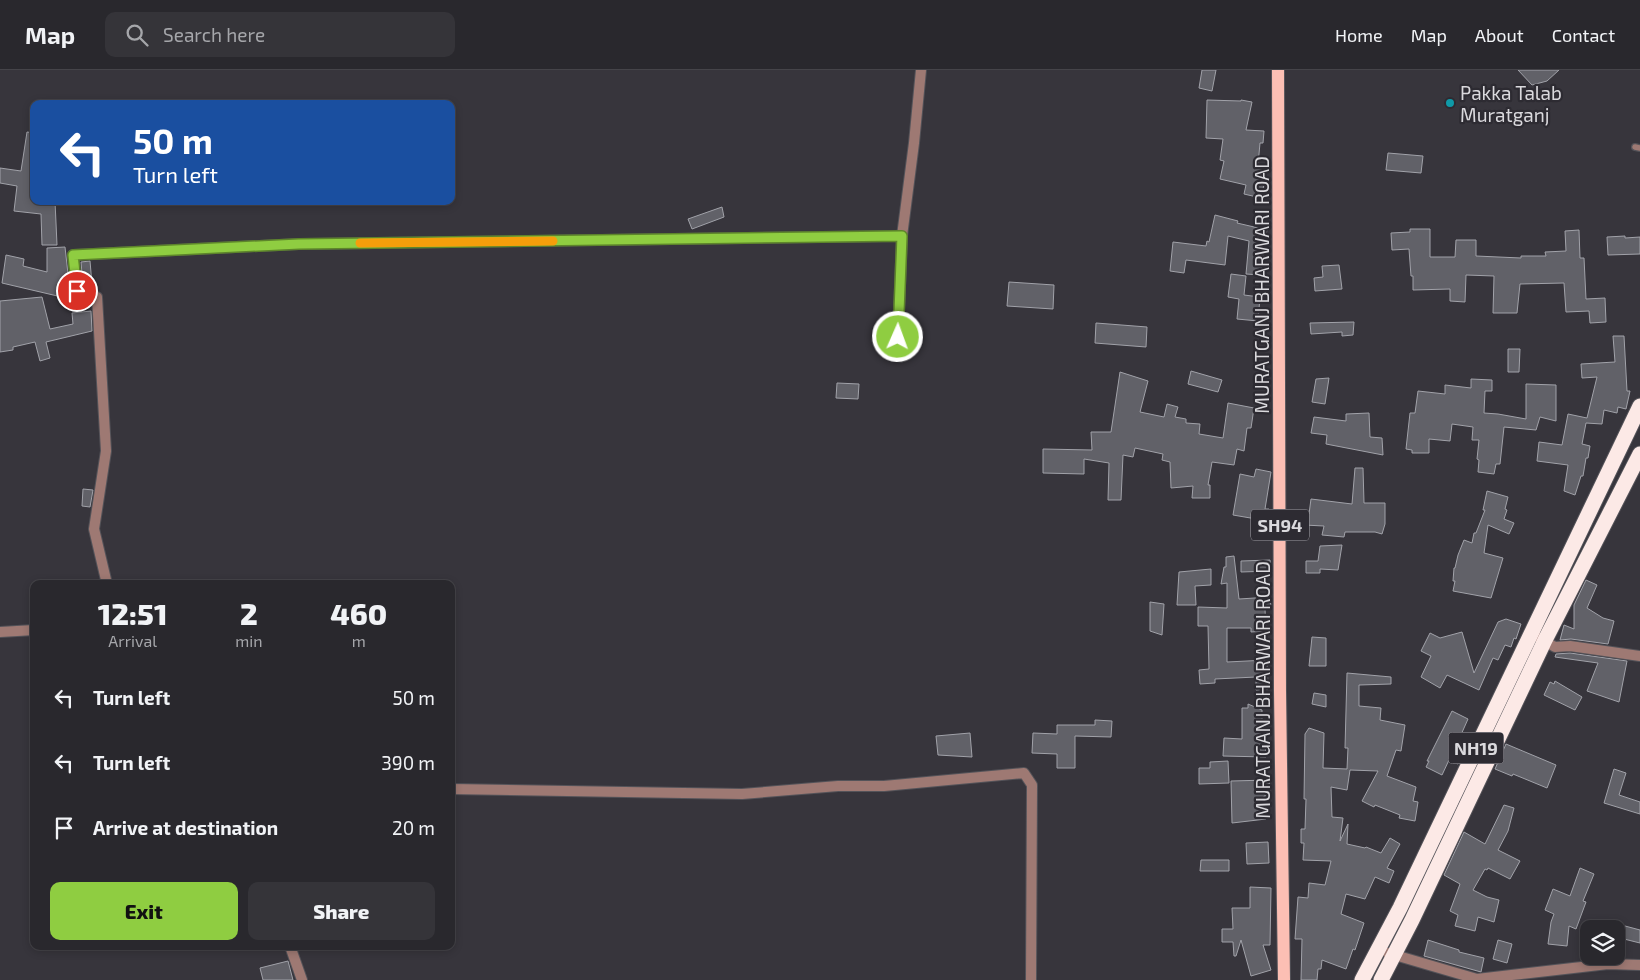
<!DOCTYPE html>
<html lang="en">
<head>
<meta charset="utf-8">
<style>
  body { margin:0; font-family:"Exo 2",sans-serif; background:#353439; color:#f1f3f6; height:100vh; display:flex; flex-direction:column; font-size:19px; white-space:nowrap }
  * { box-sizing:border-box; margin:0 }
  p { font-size:16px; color:#a5a6aa }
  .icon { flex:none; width:28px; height:28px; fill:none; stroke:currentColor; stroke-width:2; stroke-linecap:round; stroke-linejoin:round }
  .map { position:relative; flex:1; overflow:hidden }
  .drawer { position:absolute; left:30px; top:510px; width:425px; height:370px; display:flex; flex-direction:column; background:#29282d; border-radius:10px; box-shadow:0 2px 8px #0003,0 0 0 1px #454449 }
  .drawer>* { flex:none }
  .banner { position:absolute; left:30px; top:30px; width:425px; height:105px; border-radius:10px; box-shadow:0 2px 8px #0003,0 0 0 1px #454449; background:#1a4fa0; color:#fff; overflow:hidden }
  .fabs { position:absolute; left:1580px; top:850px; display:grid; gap:10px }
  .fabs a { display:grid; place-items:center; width:45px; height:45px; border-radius:10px; background:#29282d; box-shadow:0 2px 8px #0003,0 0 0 1px #454449; font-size:25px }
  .pin { position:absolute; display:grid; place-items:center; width:42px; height:42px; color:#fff; margin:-21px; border:2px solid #fff; border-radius:50%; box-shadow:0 1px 5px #0007 }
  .me { position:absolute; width:55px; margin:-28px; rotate:2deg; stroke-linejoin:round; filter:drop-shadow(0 0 4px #0008) }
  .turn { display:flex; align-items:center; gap:18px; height:105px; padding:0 20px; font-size:22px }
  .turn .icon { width:65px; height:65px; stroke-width:2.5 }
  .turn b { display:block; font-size:35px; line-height:42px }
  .eta { display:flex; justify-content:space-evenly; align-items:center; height:85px; text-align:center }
  .eta b { font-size:30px; font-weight:800; line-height:35px }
  .button { display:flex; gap:10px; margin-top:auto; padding:10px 20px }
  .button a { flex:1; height:58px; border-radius:10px; background:#8fcd41; color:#111; font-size:20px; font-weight:800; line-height:58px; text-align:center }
  .button a+a { background:#353439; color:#f1f3f6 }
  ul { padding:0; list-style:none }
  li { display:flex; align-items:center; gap:15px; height:65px; padding:0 20px }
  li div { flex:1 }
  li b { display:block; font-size:19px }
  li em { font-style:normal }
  header { display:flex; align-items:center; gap:30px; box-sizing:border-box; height:70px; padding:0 25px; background:#29282d; border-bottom:1px solid #454449 }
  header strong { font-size:24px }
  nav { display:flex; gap:28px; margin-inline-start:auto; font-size:18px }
  .search { width:350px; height:45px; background:#353439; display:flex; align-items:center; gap:12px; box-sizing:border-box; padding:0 18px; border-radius:10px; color:#a5a6aa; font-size:19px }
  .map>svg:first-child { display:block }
  .building { fill:#616168; stroke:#a1a2a9 }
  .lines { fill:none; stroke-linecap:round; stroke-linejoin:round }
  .lane-casing { stroke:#545359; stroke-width:8 }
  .street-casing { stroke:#545359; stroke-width:12 }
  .primary-casing { stroke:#545359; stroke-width:14 }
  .highway-casing { stroke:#545359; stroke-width:17 }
  .lane { stroke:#9e7973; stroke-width:5.5 }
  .street { stroke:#9e7973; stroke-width:10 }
  .primary { stroke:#fcbfb4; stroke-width:12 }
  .highway { stroke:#fce9e6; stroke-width:15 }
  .route-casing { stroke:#5d852a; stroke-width:12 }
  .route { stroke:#8fcd41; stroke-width:9 }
  .slow { stroke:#f59e0b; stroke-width:9 }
  .culture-dot { fill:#0f9aa8; stroke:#2d2b32; stroke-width:2 }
  .labels { text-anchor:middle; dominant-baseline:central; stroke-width:4.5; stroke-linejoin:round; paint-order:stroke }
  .shield { fill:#2d2b32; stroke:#a6a5aa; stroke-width:1 }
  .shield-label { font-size:18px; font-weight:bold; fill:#dad9dd }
  .poi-label { font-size:19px; fill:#dad9dd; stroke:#2d2b32; text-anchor:start }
  .street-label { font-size:19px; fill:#dad9dd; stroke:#2d2b32 }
</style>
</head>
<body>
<header>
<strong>Map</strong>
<div class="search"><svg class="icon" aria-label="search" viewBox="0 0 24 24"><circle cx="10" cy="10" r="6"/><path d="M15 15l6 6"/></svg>Search here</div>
<nav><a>Home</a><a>Map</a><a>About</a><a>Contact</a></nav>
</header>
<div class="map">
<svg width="1640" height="910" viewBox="0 0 1640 910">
  <rect width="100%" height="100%" fill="#37353c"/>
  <g class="building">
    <path d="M1202 0H1216L1212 21 1199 18Z"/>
    <path d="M1518 0H1559L1547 11 1532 15Z"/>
    <path d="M1207 30 1241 31V30L1252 32 1246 60 1264 61 1263 73H1260L1258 95H1263L1261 109 1265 110 1261 128 1244 124 1246 115 1220 109 1224 91 1220 90 1223 69 1206 68Z"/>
    <path d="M27 62 34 63 32 131H55L57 175H42L41 144 14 141 17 116 0 113V98L21 101Z"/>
    <path d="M1388 83 1423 86 1421 103 1386 100Z"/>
    <path d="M722 137 724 147 692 159 688 149Z"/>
    <path d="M1215 145 1238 151 1237 153 1267 160 1261 185H1263L1261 205 1246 204 1249 171 1228 166 1225 195 1186 190 1184 203 1170 201 1173 172 1206 176 1207 171 1209 172Z"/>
    <path d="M1410 159H1430V187H1455L1456 170H1476V186L1521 188V186H1546L1545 182 1566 181 1565 161 1579 160 1580 188H1584L1586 229 1605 228 1606 252 1590 253 1589 241 1566 242 1564 213 1520 214 1517 243H1493L1494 206 1466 205 1465 232 1450 231V219L1413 220V206H1411L1409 179 1392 180 1391 163 1410 162Z"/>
    <path d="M1625 166V168L1640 167V184L1608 185 1607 167Z"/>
    <path d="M65 177 70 222 72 226 78 229 79 231 66 232V228L2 213 6 185 24 189 23 196 47 202V178Z"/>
    <path d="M90 191 92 214 83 215 81 192Z"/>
    <path d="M1339 195 1342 219 1315 221 1314 208 1323 207 1322 196Z"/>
    <path d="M1231 204 1246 206 1244 225 1260 227 1258 251 1237 249 1239 229 1228 227Z"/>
    <path d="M1009 212 1054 215 1053 239 1007 236Z"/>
    <path d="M42 227 50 259 73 254 72 243 91 241 92 261 46 272 50 288 40 291 35 272 13 277V280L0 282V231Z"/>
    <path d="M1354 252 1353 265 1342 266V262L1311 264 1310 253Z"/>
    <path d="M1096 253 1147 257 1146 277 1095 273Z"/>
    <path d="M1613 266H1624L1627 321H1630L1626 339 1618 337 1617 343 1604 340 1602 354 1586 353 1582 374 1590 376 1588 388H1586L1583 406H1581L1575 425 1564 421 1568 395 1537 391 1539 372 1562 375 1568 344 1587 348 1597 307 1582 308 1581 294 1615 292Z"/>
    <path d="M1508 279H1520L1519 302H1508Z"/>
    <path d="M1191 301 1222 310 1218 322 1188 314Z"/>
    <path d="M1120 302 1148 311 1140 342 1164 347 1167 334 1178 337 1175 347 1186 349V353L1200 354 1199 364 1223 368 1228 333 1254 338 1251 358H1247L1244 381 1237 379 1234 395 1212 392 1208 415H1210V428H1192L1193 416 1171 418 1170 392 1162 390 1163 384 1135 378 1133 387 1123 385 1121 430H1108L1109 393 1084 389V404L1043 403V379L1092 380 1091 362H1111Z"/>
    <path d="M1329 308 1325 334 1312 332 1316 309Z"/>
    <path d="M1471 309 1492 310V321H1485L1484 343 1498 344 1526 349V314L1556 315V351L1540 347 1536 360 1504 357 1500 394H1496L1494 404 1478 402 1479 390 1477 389 1479 370H1472L1473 357 1452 354 1450 371 1429 369V383H1412V380L1406 379 1410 343H1415L1418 321 1445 324V315L1471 318Z"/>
    <path d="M837 313 859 314 858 329 836 328Z"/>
    <path d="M1369 343 1370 367 1382 368 1383 385 1326 374 1327 365 1311 363 1314 347 1346 351V344Z"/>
    <path d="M1355 398H1363L1364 433H1385V454L1382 464 1375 462H1345L1344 467 1322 465 1324 456 1304 455 1305 444H1309L1311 429 1352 434Z"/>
    <path d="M1256 399 1271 402 1265 439H1269L1268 451 1233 445 1240 404 1254 407Z"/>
    <path d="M83 419 93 420 90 437 82 436Z"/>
    <path d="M1487 421 1508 427 1505 439 1507 440 1504 449 1514 453 1509 464 1488 455 1484 483 1503 488 1491 528 1453 521 1455 511H1453L1454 498H1455L1458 485 1464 470 1472 473 1474 463H1476L1485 440H1483Z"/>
    <path d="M1342 475 1338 500 1320 499V503H1306V491H1318L1320 476Z"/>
    <path d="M1234 486 1239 529 1270 527 1271 538 1265 539 1266 561 1251 562V558H1227V592L1267 590 1268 619 1256 620V607L1215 609V613L1200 614 1199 600 1209 599 1208 556H1198V537L1227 538V513L1221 514 1224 497H1226V487Z"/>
    <path d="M1270 490 1271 501 1241 502V491Z"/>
    <path d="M1211 499V515L1195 516 1196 535H1177L1179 502Z"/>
    <path d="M1586 510 1597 515 1587 538 1603 548 1614 551 1608 574 1571 569 1560 570 1564 555 1574 559V535Z"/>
    <path d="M1150 532 1164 534 1162 565 1150 561Z"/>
    <path d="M1506 549 1521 554 1516 569 1514 568 1511 577 1505 575 1498 590 1493 588 1479 620 1447 605 1440 618 1421 607 1431 586 1421 581 1430 563 1440 568 1462 562 1474 603 1498 552Z"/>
    <path d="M1312 567 1326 568V596H1309Z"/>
    <path d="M1570 583 1627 591 1619 632 1587 621 1598 593 1555 587 1556 584Z"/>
    <path d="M1347 603 1391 607V614L1359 615V636L1381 638 1380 650 1405 655 1401 681 1396 680 1387 706 1416 717 1413 731 1418 732 1415 751 1399 748 1400 745 1375 735 1374 737 1362 731 1378 701 1350 700 1347 720 1331 717 1332 747 1343 748 1340 771 1348 754 1347 774 1365 778 1366 777 1381 783 1390 768 1400 774 1387 798 1394 801 1389 813 1375 807 1365 829 1346 824 1341 844 1364 853 1355 880 1353 879 1346 899 1322 890 1321 899H1318L1317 910H1301L1302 869H1295L1298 827 1308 828 1309 813 1325 815 1331 791 1303 790 1304 773H1301V759H1305L1306 729H1304L1305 664 1309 658 1324 663 1323 698 1347 699 1348 678H1345Z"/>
    <path d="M1555 611 1582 627 1575 640 1544 625 1550 612 1554 614Z"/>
    <path d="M1314 623 1326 625V637L1312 634Z"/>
    <path d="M1248 634 1262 640V657H1264L1266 687 1223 686 1224 668 1242 669V638H1248Z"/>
    <path d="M1452 641 1468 649 1460 667 1469 671 1458 694 1449 690 1442 705 1426 697 1429 691H1427Z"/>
    <path d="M1095 650 1112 651 1111 667 1075 666V698H1057V684L1032 683 1033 663 1057 664V655H1095Z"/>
    <path d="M970 663 972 687 938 685 936 666Z"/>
    <path d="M1506 674 1556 695 1547 718 1513 704 1512 706 1495 699Z"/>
    <path d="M1228 691 1229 713 1199 714V698H1210V692Z"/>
    <path d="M1614 699 1626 703 1619 725 1640 732V744L1604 733Z"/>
    <path d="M1269 710 1270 726H1264L1266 749 1232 753 1231 711Z"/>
    <path d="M1504 735 1514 738 1508 761 1498 780 1520 791 1510 809 1488 798 1487 800 1485 799 1473 820 1487 827 1499 830 1494 852 1478 847 1475 861 1455 856 1458 845 1450 841 1460 814 1444 805 1464 762 1485 774Z"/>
    <path d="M1268 772 1269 793 1247 794 1246 773Z"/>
    <path d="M1201 790H1229V801H1200Z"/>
    <path d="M1580 798 1594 804 1583 831 1586 832 1576 859 1569 856 1567 876 1548 874 1551 852 1554 844 1545 840 1553 819 1570 826Z"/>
    <path d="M1250 817 1271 818 1270 875H1263L1271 900 1251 906 1241 870 1236 886H1234L1233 872H1222V859H1233L1232 838H1250Z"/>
    <path d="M1625 856 1640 860V873L1620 868Z"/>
    <path d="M1428 870 1459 880V882L1484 888 1481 902 1424 886Z"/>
    <path d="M1498 870 1512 874 1507 893 1493 889Z"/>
    <path d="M288 891 293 910H263L260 898Z"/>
  </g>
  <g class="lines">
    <g class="lane-casing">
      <path id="lane" d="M1635 77 1640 78"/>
    </g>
    <g class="street-casing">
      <g id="street">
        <path d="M898 267 902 166 914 73 921 0"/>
        <path d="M107 514 94 459 106 381 97 227 77 221 73 185 299 174 902 166"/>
        <path d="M0 562 34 560"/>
        <path d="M1539 568 1555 577 1570 576 1640 586"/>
        <path d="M451 719 742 724 838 716H884L1024 703 1032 715 1031 910"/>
        <path d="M290 876 302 910"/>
        <path d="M1388 883 1477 909 1608 894 1640 895"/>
      </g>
    </g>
    <g class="primary-casing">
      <path id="primary" d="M1278 0 1280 621 1284 910"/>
    </g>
    <g class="highway-casing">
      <g id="highway">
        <path d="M1362 910 1400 838 1640 336"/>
        <path d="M1381 910 1412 850 1545 570 1640 384"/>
      </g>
    </g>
    <use href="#lane" class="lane"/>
    <use href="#street" class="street"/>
    <use href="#primary" class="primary"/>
    <use href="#highway" class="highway"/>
  </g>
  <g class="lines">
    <g class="route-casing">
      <path id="route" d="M77 221 73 185 299 174 902 166 898 267"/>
    </g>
    <use href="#route" class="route"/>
    <path class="slow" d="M360 173 553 171"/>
  </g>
  <circle class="culture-dot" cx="1450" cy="33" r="5"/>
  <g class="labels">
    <g class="shield">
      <rect x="1251" y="439.5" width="58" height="31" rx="4"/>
      <rect x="1448.5" y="662.5" width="55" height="31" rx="4"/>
    </g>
    <g class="shield-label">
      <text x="1280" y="455">SH94</text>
      <text x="1476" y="678">NH19</text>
    </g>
    <g class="poi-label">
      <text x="1460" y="22">Pakka Talab<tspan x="1460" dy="22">Muratganj</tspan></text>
    </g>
    <g class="street-label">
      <text transform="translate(1261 215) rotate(-90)">MURATGANJ BHARWARI ROAD</text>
      <text transform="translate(1262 620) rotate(-90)">MURATGANJ BHARWARI ROAD</text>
    </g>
  </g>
</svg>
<div class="fabs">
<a><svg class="icon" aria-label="layers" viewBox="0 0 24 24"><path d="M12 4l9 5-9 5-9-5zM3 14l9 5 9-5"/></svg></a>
</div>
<div class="pin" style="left:77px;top:221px;background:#d93025"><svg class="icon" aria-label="arrive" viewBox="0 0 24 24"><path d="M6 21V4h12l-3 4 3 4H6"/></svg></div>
<svg class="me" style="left:898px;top:267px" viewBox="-20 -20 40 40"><circle r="17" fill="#8fcd41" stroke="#fff" stroke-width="3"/><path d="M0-11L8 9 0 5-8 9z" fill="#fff"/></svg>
<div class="banner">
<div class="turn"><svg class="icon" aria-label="left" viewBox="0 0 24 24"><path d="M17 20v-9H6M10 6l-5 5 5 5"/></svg><div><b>50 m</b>Turn left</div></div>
</div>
<section class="drawer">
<div class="eta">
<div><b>12:51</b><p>Arrival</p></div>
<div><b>2</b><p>min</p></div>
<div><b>460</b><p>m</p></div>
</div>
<ul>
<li><svg class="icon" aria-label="left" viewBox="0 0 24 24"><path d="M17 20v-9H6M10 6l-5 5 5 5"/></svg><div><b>Turn left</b></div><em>50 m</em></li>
<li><svg class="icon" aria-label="left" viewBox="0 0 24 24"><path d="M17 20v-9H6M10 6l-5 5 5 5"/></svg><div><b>Turn left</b></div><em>390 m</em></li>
<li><svg class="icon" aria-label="arrive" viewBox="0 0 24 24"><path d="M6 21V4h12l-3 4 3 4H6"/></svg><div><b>Arrive at destination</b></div><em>20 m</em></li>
</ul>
<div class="button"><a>Exit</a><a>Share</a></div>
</section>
</div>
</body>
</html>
